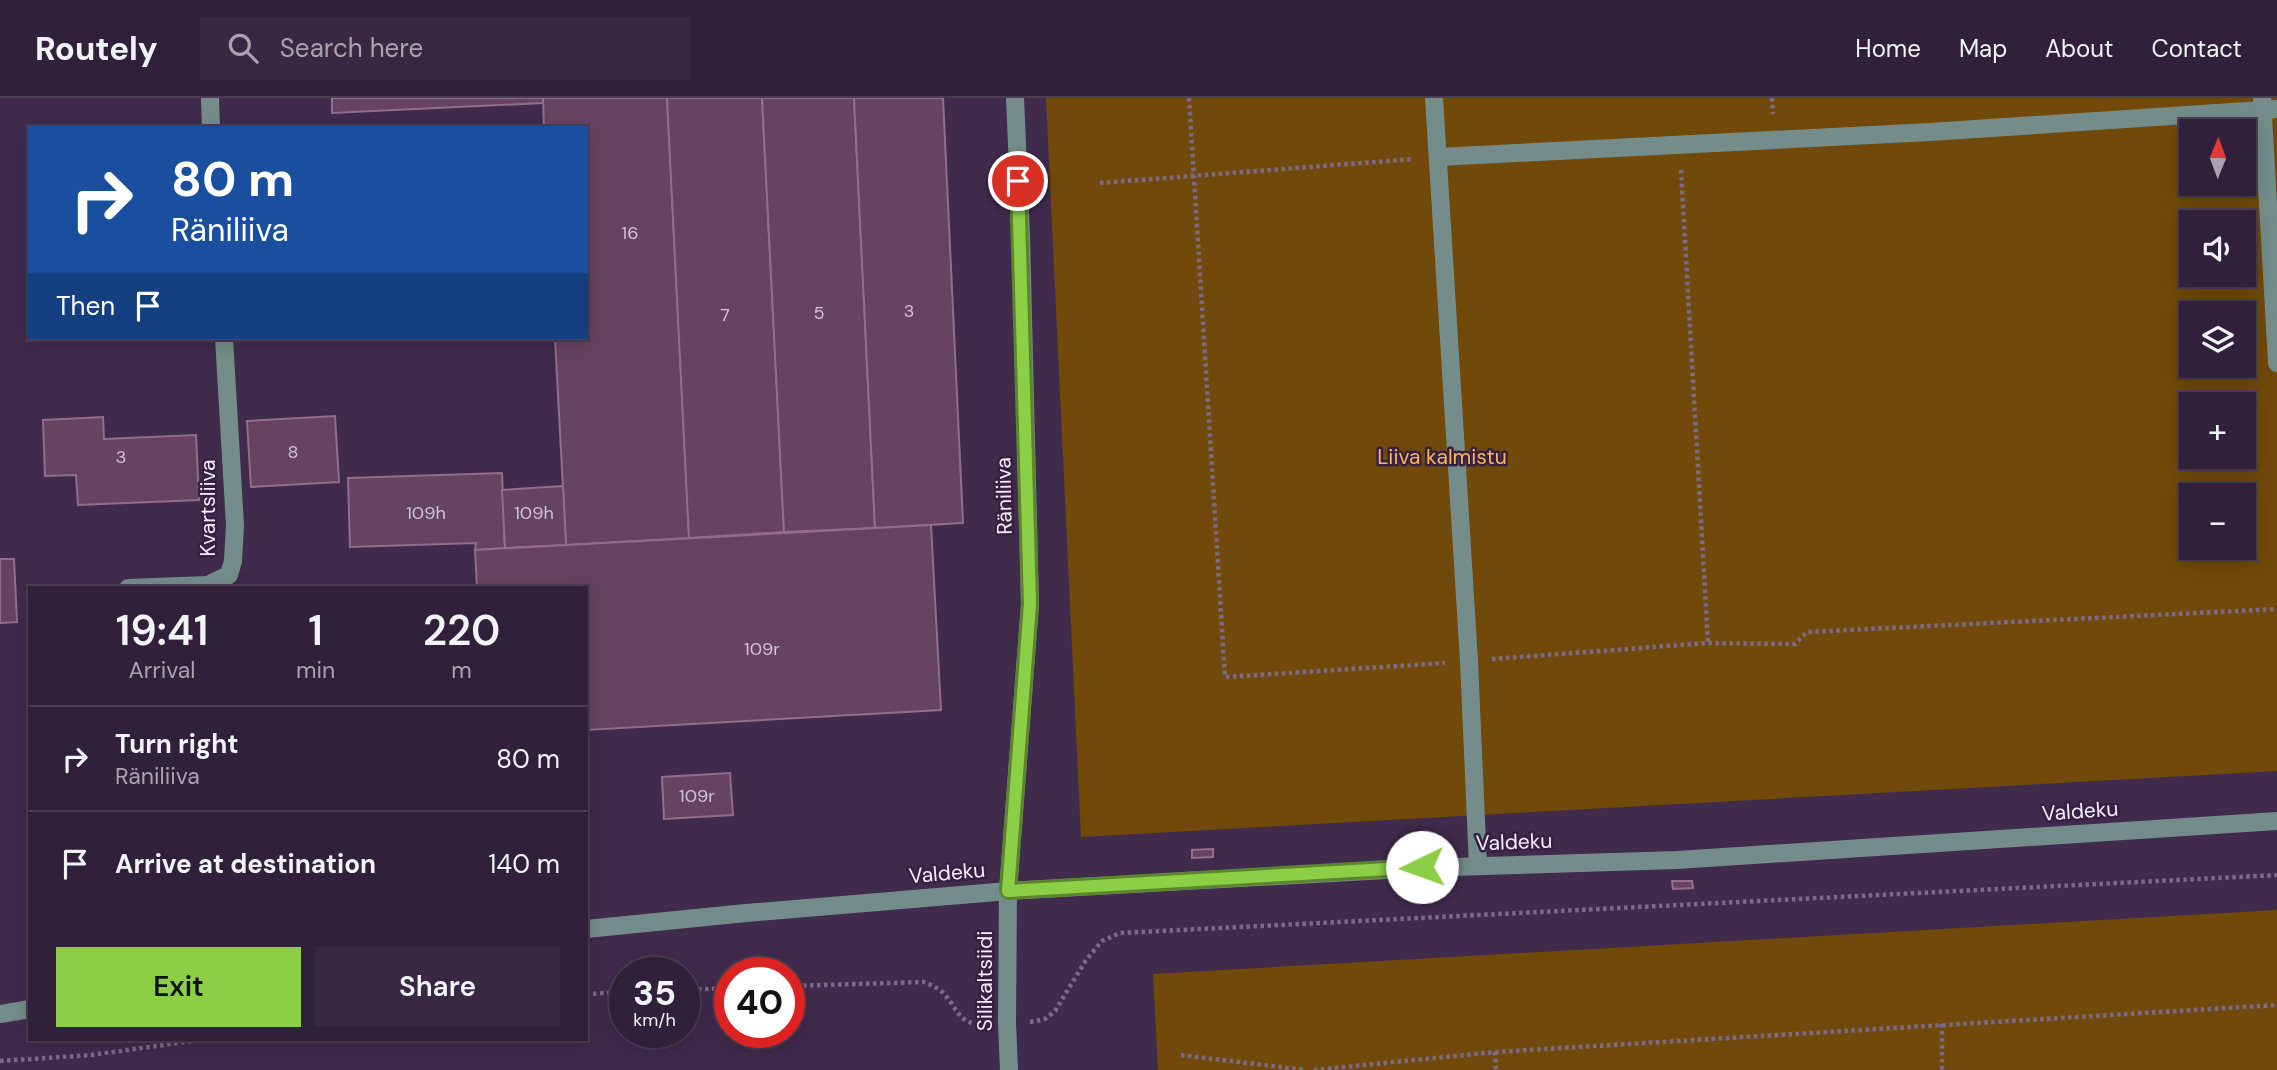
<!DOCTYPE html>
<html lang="en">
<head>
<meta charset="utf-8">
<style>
  body { margin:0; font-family:"DM Sans",sans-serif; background:#382842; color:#f1f3f6; height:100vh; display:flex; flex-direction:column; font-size:26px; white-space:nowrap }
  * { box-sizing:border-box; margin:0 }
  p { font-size:23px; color:#a8a3af }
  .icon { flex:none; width:38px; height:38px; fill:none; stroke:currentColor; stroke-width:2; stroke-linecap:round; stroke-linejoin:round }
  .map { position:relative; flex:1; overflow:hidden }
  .details { position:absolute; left:28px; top:488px; width:560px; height:455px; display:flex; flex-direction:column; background:#30203a; border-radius:0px; box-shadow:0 4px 18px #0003,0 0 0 2px #4b3e54 }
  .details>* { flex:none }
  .hud { position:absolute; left:28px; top:28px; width:560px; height:214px; border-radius:0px; box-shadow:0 4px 18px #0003,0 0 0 2px #4b3e54; background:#1a4fa0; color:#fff; overflow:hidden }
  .needle { width:46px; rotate:1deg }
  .tools { position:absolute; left:2179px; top:21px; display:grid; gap:14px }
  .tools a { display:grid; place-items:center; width:77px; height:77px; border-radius:0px; background:#30203a; box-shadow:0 4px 18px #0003,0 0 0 2px #4b3e54; font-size:35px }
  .speed { position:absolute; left:609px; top:859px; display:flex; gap:14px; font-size:35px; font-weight:700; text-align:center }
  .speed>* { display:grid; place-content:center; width:91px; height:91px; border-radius:50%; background:#30203a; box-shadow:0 4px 18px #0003,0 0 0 2px #4b3e54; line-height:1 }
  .speed small { font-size:18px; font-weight:400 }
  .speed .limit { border:10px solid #d22; background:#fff; color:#111 }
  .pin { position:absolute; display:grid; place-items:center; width:60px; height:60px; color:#fff; margin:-30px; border:4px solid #fff; border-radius:50%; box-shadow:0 2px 7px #0007 }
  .me { position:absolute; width:77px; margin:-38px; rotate:267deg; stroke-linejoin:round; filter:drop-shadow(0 0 5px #0008) }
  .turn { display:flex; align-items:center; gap:24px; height:147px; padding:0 28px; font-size:32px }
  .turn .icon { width:91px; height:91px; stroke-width:2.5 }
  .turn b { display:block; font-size:49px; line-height:60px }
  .then { display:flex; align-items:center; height:66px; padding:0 28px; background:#0003; gap:14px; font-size:26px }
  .eta { display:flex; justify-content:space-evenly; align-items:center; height:119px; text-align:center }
  .eta b { font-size:42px; font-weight:600; line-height:49px }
  .primary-button { display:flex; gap:14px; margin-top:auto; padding:14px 28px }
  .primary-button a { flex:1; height:80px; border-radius:0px; background:#8cce45; color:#111; font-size:28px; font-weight:600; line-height:80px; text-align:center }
  .primary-button a+a { background:#382842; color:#f1f3f6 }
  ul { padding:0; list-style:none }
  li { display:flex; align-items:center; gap:21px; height:105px; padding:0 28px; border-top:2px solid #4b3e54 }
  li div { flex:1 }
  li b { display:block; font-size:26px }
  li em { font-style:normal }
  header { display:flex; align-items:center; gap:42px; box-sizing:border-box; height:98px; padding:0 35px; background:#30203a; border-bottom:2px solid #4b3e54 }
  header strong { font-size:33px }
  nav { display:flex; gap:38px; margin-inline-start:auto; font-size:24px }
  .search { width:490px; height:63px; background:#382842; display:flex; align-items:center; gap:18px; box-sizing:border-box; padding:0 24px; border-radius:0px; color:#a8a3af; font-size:26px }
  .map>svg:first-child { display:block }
  .green { fill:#71490b; fill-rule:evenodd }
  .building { fill:#664461; stroke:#926d8c; stroke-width:2 }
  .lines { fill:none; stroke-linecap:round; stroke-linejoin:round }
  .path { stroke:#7b6a86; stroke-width:4.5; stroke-dasharray:3.5 3.5; stroke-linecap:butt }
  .minor { stroke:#748d8b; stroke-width:18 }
  .route-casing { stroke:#5b862d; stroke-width:18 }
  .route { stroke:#8cce45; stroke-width:12 }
  .labels { text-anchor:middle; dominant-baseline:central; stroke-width:5; stroke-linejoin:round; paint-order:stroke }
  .number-label { font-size:18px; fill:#d2c2d6 }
  .park-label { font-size:21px; fill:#fab65e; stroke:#362142 }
  .street-label { font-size:21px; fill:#f6ecfd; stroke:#362142 }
</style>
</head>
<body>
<header>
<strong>Routely</strong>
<div class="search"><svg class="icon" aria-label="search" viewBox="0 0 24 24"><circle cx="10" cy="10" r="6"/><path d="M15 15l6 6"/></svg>Search here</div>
<nav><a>Home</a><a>Map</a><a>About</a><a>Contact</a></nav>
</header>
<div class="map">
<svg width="2277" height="972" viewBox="0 0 2277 972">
  <rect width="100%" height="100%" fill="#402b4d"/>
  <g class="green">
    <path d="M1046 0H2277V673L1081 739ZM2191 33H2244V86H2191ZM2191 124H2244V177H2191ZM2191 215H2244V268H2191ZM2191 306H2244V359H2191ZM2191 397H2244V450H2191Z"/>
    <path d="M2277 812V972H1158L1153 876Z"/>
  </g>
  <g class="building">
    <path d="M332 0H543V5L332 15Z"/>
    <path d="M543 0H667L689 440 566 447 555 240H586V30H544Z"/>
    <path d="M667 0H762L784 434 689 440Z"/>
    <path d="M762 0H854L875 430 784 434Z"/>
    <path d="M854 0H943L963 425 875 430Z"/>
    <path d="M335 318 339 384 251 389 247 323Z"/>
    <path d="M103 319 104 341 196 337 199 402 78 407 76 377 45 378 43 322Z"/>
    <path d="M502 375 505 450 475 452 476 445 350 449 348 380Z"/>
    <path d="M563 388 566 447 505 450 502 392Z"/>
    <path d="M931 427 941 612 586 632V490H477L475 452Z"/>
    <path d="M0 461H14L17 524 0 525Z"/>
    <path d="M730 675 733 717 664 721 662 679Z"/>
    <path d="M1213 751V759L1192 760V752Z"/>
    <path d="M1672 783H1692L1693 790 1673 791Z"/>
  </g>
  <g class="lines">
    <g class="path">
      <path d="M1189 0 1225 579 1445 565"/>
      <path d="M1772 0 1773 16"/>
      <path d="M1681 72 1708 545"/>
      <path d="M1100 85 1414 61"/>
      <path d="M1492 561 1708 545 1795 546 1807 534 2277 511"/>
      <path d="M789 888 924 884C931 887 939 890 944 896 958 911 959 927 983 926"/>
      <path d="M684 892 730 890"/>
      <path d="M586 896 625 894"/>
      <path d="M1030 924 1045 921 1055 913 1086 862 1102 843 1120 835 2277 777"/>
      <path d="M1942 926V972"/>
      <path d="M1495 954 1496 972"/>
      <path d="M1181 957 1305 972"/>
      <path d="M0 963 91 957 200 942"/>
      <path d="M1314 972 1495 954 2277 907"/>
    </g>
    <g class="minor">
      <path d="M210 0 211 30"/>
      <path d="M1434 0 1469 563 1478 768"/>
      <path d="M2262 0 2277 265"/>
      <path d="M1438 59 1930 34 2277 11"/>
      <path d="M128 490 208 487 229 477 233 463 235 427 224 240"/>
      <path d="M586 831 746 815 1008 793 1422 770 1677 762 2277 723"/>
      <path d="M0 916 30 911"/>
      <path d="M1009 972 1007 925 1008 793 1030 506 1021 138 1015 0"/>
    </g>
  </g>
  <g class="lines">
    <g class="route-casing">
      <path id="route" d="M1018 83 1030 506 1008 793 1422 769"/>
    </g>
    <use href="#route" class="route"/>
  </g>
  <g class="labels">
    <g class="number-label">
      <text x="630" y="135">16</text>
      <text x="909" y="213">3</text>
      <text x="819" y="215">5</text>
      <text x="725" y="217">7</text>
      <text x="293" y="354">8</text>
      <text x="121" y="359">3</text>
      <text x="426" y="415">109h</text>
      <text x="534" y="415">109h</text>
      <text x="762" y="551">109r</text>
      <text x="697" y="698">109r</text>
    </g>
    <g class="park-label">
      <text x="1442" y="359">Liiva kalmistu</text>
    </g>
    <g class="street-label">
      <text transform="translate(1004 398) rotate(-91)">Räniliiva</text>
      <text transform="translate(208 410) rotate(-90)">Kvartsliiva</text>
      <text transform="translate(2080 713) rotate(-4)">Valdeku</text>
      <text transform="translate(1514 744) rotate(-2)">Valdeku</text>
      <text transform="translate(947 775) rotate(-5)">Valdeku</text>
      <text transform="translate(985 883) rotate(-90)">Silikaltsiidi</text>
    </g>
  </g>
</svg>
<div class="tools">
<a><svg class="needle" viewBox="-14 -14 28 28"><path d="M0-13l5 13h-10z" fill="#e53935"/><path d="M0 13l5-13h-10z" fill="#a8a3af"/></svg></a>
<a><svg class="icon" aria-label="sound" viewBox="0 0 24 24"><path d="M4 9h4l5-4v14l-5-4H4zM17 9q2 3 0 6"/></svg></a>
<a><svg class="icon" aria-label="layers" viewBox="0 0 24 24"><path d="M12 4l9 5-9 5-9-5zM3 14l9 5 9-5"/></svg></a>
<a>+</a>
<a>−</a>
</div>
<div class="speed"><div>35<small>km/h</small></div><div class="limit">40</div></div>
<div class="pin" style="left:1018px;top:83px;background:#d93025"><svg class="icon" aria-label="arrive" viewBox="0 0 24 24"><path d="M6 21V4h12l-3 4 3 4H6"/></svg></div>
<svg class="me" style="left:1422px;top:769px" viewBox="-20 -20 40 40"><circle r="19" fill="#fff"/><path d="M0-13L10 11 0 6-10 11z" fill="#8cce45"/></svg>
<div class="hud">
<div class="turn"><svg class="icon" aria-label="right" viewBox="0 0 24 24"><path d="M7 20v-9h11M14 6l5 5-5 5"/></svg><div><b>80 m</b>Räniliiva</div></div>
<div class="then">Then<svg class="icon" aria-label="arrive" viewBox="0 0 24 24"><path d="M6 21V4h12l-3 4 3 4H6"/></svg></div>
</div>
<section class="details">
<div class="eta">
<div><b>19:41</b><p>Arrival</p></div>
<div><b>1</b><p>min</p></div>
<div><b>220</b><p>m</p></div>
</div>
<ul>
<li><svg class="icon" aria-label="right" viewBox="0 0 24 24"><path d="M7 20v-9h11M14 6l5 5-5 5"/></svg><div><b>Turn right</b><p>Räniliiva</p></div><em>80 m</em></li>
<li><svg class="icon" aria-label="arrive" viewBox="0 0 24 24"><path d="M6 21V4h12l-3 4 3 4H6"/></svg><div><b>Arrive at destination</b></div><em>140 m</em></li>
</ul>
<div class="primary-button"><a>Exit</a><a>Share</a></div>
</section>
</div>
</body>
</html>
